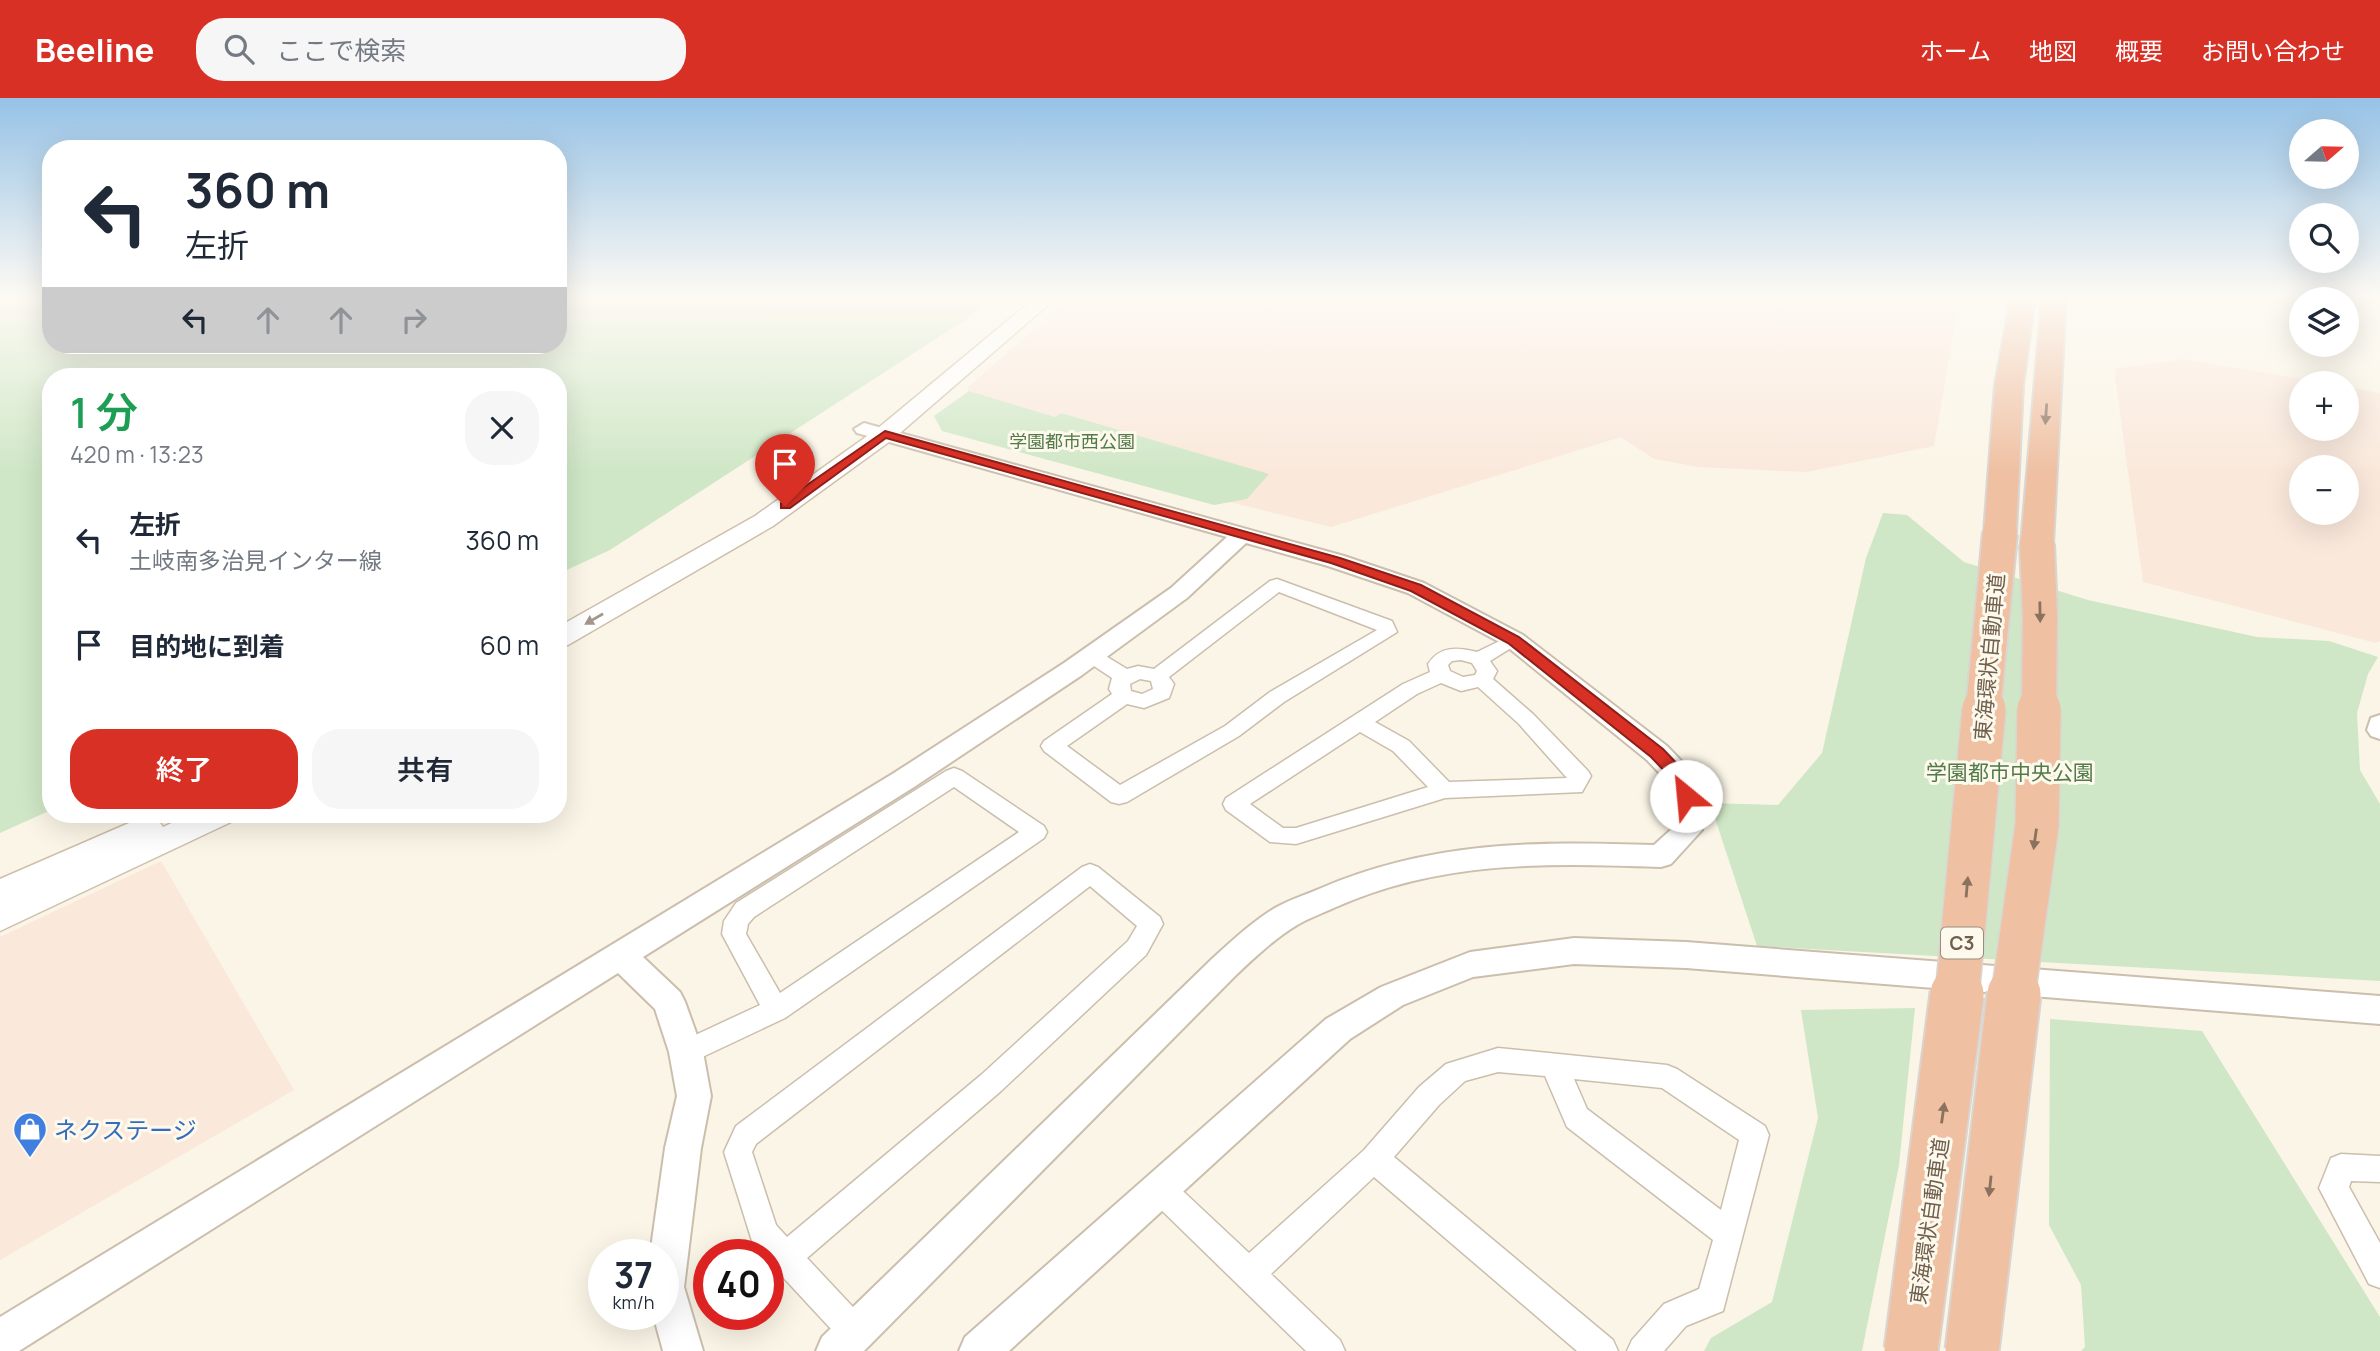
<!DOCTYPE html>
<html lang="ja">
<head>
<meta charset="utf-8">
<style>
  body { margin:0; font-family:Manrope,"Noto Sans JP",sans-serif; background:#f6f6f7; color:#1f2937; height:100vh; display:flex; flex-direction:column; font-size:26px; white-space:nowrap }
  * { box-sizing:border-box; margin:0 }
  p { font-size:23px; color:#747a83 }
  .icon { flex:none; width:38px; height:38px; fill:none; stroke:currentColor; stroke-width:2; stroke-linecap:round; stroke-linejoin:round }
  .map { position:relative; flex:1; overflow:hidden }
  .details { position:absolute; left:42px; top:270px; width:525px; height:455px; display:flex; flex-direction:column; background:#fff; border-radius:28px; box-shadow:0 7px 28px #0002 }
  .details>* { flex:none }
  .top-card { position:absolute; left:42px; top:42px; width:525px; height:214px; border-radius:28px; box-shadow:0 7px 28px #0002; background:#fff; color:#1f2937; overflow:hidden }
  .needle { width:46px; rotate:70deg }
  .buttons { position:absolute; left:2289px; top:21px; display:grid; gap:14px }
  .buttons a { display:grid; place-items:center; width:70px; height:70px; border-radius:50%; background:#fff; box-shadow:0 7px 28px #0002; font-size:35px }
  .speed { position:absolute; left:588px; top:1141px; display:flex; gap:14px; font-size:35px; font-weight:700; text-align:center }
  .speed>* { display:grid; place-content:center; width:91px; height:91px; border-radius:50%; background:#fff; box-shadow:0 7px 28px #0002; line-height:1 }
  .speed small { font-size:18px; font-weight:400 }
  .speed .limit { border:10px solid #d22; background:#fff; color:#111 }
  .pin { position:absolute; display:grid; place-items:center; width:60px; height:60px; color:#fff; margin:-72px -30px; border-radius:50% 50% 50% 0; rotate:-45deg; box-shadow:0 0 7px #0007 }
  .pin .icon { rotate:45deg }
  .me { position:absolute; width:77px; margin:-38px; rotate:332deg; stroke-linejoin:round; filter:drop-shadow(0 0 5px #0008) }
  .turn { display:flex; align-items:center; gap:24px; height:147px; padding:0 28px; font-size:32px }
  .turn .icon { width:91px; height:91px; stroke-width:2.5 }
  .turn b { display:block; font-size:49px; line-height:60px }
  .lanes { display:flex; align-items:center; height:66px; padding:0 28px; background:#0003; justify-content:center; gap:35px; direction:ltr }
  .lanes .off { opacity:.35 }
  .round { display:grid; place-items:center; flex:none; width:74px; height:74px; border-radius:28px; background:#f6f6f7 }
  .head { display:flex; align-items:center; justify-content:space-between; height:119px; padding:0 28px }
  h1 { font-size:42px; font-weight:600; line-height:52px; color:#1e9e55 }
  .button { display:flex; gap:14px; margin-top:auto; padding:14px 28px }
  .button a { flex:1; height:80px; border-radius:28px; background:#d93025; color:#fff; font-size:28px; font-weight:600; line-height:80px; text-align:center }
  .button a+a { background:#f6f6f7; color:#1f2937 }
  ul { padding:0; list-style:none }
  li { display:flex; align-items:center; gap:21px; height:105px; padding:0 28px }
  li div { flex:1 }
  li b { display:block; font-size:26px }
  li em { font-style:normal }
  header { display:flex; align-items:center; gap:42px; box-sizing:border-box; height:98px; padding:0 35px; background:#d93025; color:#fff }
  header strong { font-size:33px }
  nav { display:flex; gap:38px; margin-inline-start:auto; font-size:24px }
  .search { width:490px; height:63px; background:#f6f6f7; display:flex; align-items:center; gap:18px; box-sizing:border-box; padding:0 24px; border-radius:28px; color:#747a83; font-size:26px }
  .map>svg:first-child { display:block }
  .commercial { fill:#fae8db; fill-rule:evenodd }
  .green { fill:#cfe7c6 }
  .lines { fill:none; stroke-linecap:round; stroke-linejoin:round }
  .minor-casing { stroke:#cbbead; stroke-width:3 }
  .tertiary-casing { stroke:#cbbead; stroke-width:4 }
  .secondary-casing { stroke:#cebfab; stroke-width:3 }
  .motorway-casing { stroke:#dad5d1; stroke-width:4 }
  .minor { fill:#fff; fill-rule:evenodd }
  .tertiary { fill:#fff; fill-rule:evenodd }
  .secondary { fill:#fff; fill-rule:evenodd }
  .motorway { fill:#efc0a2; fill-rule:evenodd }
  .motorway-bridge-far2-casing { stroke:#dad5d1; stroke-width:38; stroke-linecap:butt }
  .motorway-bridge-far1-casing { stroke:#dad5d1; stroke-width:46; stroke-linecap:butt }
  .motorway-bridge-casing { stroke:#dad5d1; stroke-width:57; stroke-linecap:butt }
  .motorway-bridge-far2 { stroke:#efc0a2; stroke-width:34 }
  .motorway-bridge-far1 { stroke:#efc0a2; stroke-width:43 }
  .motorway-bridge { stroke:#efc0a2; stroke-width:53 }
  .oneway { fill:#8a725e }
  .oneway2 { fill:#a3978b }
  .route { fill:#d93025; stroke:#8d1f18; stroke-width:2 }
  .labels { text-anchor:middle; dominant-baseline:central; stroke-width:6; stroke-linejoin:round; paint-order:stroke }
  .far-park-label { font-size:18px; fill:#527b49; stroke:#fdf9ec }
  .shield { fill:#fdf9ec; stroke:#9b8d7d; stroke-width:2 }
  .shield-label { font-size:19px; font-weight:bold; fill:#715f4d }
  .street-label { font-size:21px; fill:#715f4d; stroke:#fdf9ec }
  .park-label { font-size:21px; fill:#527b49; stroke:#fdf9ec }
  .near-shop-label { font-size:24px; fill:#366cbe; stroke:#fdf9ec; text-anchor:start }
</style>
</head>
<body>
<header>
<strong>Beeline</strong>
<div class="search"><svg class="icon" aria-label="search" viewBox="0 0 24 24"><circle cx="10" cy="10" r="6"/><path d="M15 15l6 6"/></svg>ここで検索</div>
<nav><a>ホーム</a><a>地図</a><a>概要</a><a>お問い合わせ</a></nav>
</header>
<div class="map">
<svg width="2380" height="1253" viewBox="0 0 2380 1253">
  <rect width="100%" height="100%" fill="#faf5e6"/>
  <g class="commercial">
    <path d="M1071 199H1960L1934 348 1806 374 1699 369 1654 361 1621 339 1331 429 1230 404 1247 401 1268 376 1061 315 1055 319 969 293 967 290Z"/>
    <path d="M2183 261 2324 285H2301V331H2347V289L2380 295V543L2376 545 2143 484 2114 271ZM2301 369H2347V415H2301Z"/>
    <path d="M161 763 294 992 0 1162V839Z"/>
  </g>
  <g class="green">
    <path d="M0 199H51V247H558V199H993L965 222 610 452 558 476V278H51V712L0 735Z"/>
    <path d="M969 293 1055 319 1061 315 1269 376 1247 401 1214 407 942 333 934 318Z"/>
    <path d="M1883 415 1907 417 1964 464 2088 502 2257 539 2329 543 2378 559 2368 576 2357 615 2360 672 2380 706V883L1757 848 1710 705 1778 707 1822 655 1866 460Z"/>
    <path d="M1915 910 1899 1067 1862 1253H1704L1711 1240 1772 1204 1818 1020 1801 912Z"/>
    <path d="M2050 921 2202 933 2380 1219V1253H2081L2085 1249 2081 1187 2049 1127Z"/>
  </g>
  <g class="lines">
    <g class="minor-casing">
      <g id="minor">
        <path d="M1277 481 1392 523 1397 534 1284 604 1239 638 1127 704 1119 706 1111 704 1044 653 1041 648 1044 643 1112 596 1109 591 1112 580 1085 562 1082 558 1085 554H1099L1127 571 1138 568 1154 571 1270 483ZM1279 494 1377 532 1270 594 1225 628 1120 687 1067 648 1127 606 1144 610 1169 600 1174 586 1169 579ZM1140 581 1151 583 1153 591 1142 596 1131 593 1130 586Z"/>
        <path d="M1514 536 1521 538 1524 542 1490 563 1497 573 1493 581 1533 616 1588 673 1591 678 1582 694 1445 700 1296 746 1270 744 1226 712 1223 706 1226 700 1403 586 1430 574 1428 566C1440 548 1457 549 1477 554ZM1461 562 1472 565 1477 573 1475 577 1463 579 1450 573 1448 567 1452 563ZM1441 585 1461 593 1478 589 1519 626 1567 680 1449 684 1409 643 1375 624 1417 596ZM1360 634 1393 653 1428 689 1296 730H1283L1250 706Z"/>
        <path d="M954 670 962 673 1044 728 1047 734 1044 740 785 920 696 962 686 966 676 962 673 954 676 946 760 907 722 836 724 823 736 805 946 673ZM954 689 1019 734 780 895 746 836 748 826 754 819Z"/>
        <path d="M1090 766 1098 769 1160 819 1163 826 1146 857 1001 993 807 1160 866 1223 871 1234 866 1245 855 1250 844 1245 768 1163V1157H763L753 1146 724 1054 736 1028 1082 769ZM1090 788 1137 828 1128 843 981 977 787 1139 776 1127 752 1054 756 1046Z"/>
        <path d="M1498 950 1667 967 1677 971 1765 1028 1769 1037 1723 1213 1686 1228 1664 1253H1627L1632 1242 1664 1206 1699 1191 1713 1142 1567 1029 1545 978 1498 974 1465 983 1439 1007 1394 1059 1613 1242 1618 1253H1577L1374 1079 1271 1176 1340 1242 1345 1253H1306L1150 1101 1145 1091 1150 1081 1160 1077 1170 1081 1249 1155 1364 1052 1419 989 1446 966ZM1574 981 1662 990 1739 1042 1721 1112 1587 1011Z"/>
        <path d="M2341 1056 2380 1058V1084L2351 1083 2349 1089 2380 1145V1190L2369 1186 2319 1090 2331 1060Z"/>
      </g>
    </g>
    <g class="tertiary-casing">
      <g id="tertiary">
        <path d="M864 325 1344 458 1424 485 1523 537 1667 648 1690 672 1705 717 1702 732 1671 766 1661 769C1547 765 1442 762 1336 809 1323 815 1309 820 1297 827 1274 841 1255 859 1235 878L864 1253H816L822 1239 1213 860C1233 842 1252 824 1275 810 1289 802 1305 797 1319 791 1430 743 1536 743 1654 747L1675 728 1677 717 1667 683 1647 662 1505 547 1408 495 1328 468 1246 445 1187 500 1082 577 914 689 643 859 680 894 685 904 703 954 711 998 701 1050 684 1189 703 1253H663L653 1216H663V1157H650L665 1050 677 998 669 954 655 911 618 875 19 1253H0V1219L894 675 1064 565 1171 490 1227 439 857 335 854 331Z"/>
        <path d="M2380 617V641L2371 638 2367 632 2371 620Z"/>
        <path d="M1574 840 1686 844 2380 898V926L1686 870 1574 866 1473 879 1403 907 1350 941 1009 1253H959L965 1239 1326 921 1381 889 1470 854Z"/>
      </g>
    </g>
    <g class="secondary-casing">
      <g id="secondary">
        <path d="M1036 199H1057L893 341 773 428 568 547 558 549V529L755 418 877 331Z"/>
        <path d="M191 716H236L231 724 0 833V781L136 722 147 718 158 722 163 729Z"/>
      </g>
    </g>
    <g class="motorway-casing">
      <g id="motorway">
        <path d="M2011 199H2035L2023 287 2016 435 2011 442 2000 445 1989 442 1984 435 1995 287Z"/>
        <path d="M2042 199H2066L2053 446 2049 453 2037 456 2025 453 2021 446Z"/>
      </g>
    </g>
    <use href="#minor" class="minor"/>
    <use href="#tertiary" class="tertiary"/>
    <use href="#secondary" class="secondary"/>
    <use href="#motorway" class="motorway"/>
    <g class="motorway-bridge-far2-casing">
      <g id="motorway-bridge-far2">
        <path d="M2037 446 2040 517 2039 612"/>
        <path d="M1983 612 2000 435"/>
      </g>
    </g>
    <g class="motorway-bridge-far1-casing">
      <g id="motorway-bridge-far1">
        <path d="M1957 898 1984 611"/>
        <path d="M2013 898 2037 727 2039 611"/>
      </g>
    </g>
    <g class="motorway-bridge-casing">
      <g id="motorway-bridge">
        <path d="M1911 1253 1957 896"/>
        <path d="M1972 1253 2014 896"/>
      </g>
    </g>
    <use href="#motorway-bridge-far2" class="motorway-bridge-far2"/>
    <use href="#motorway-bridge-far1" class="motorway-bridge-far1"/>
    <use href="#motorway-bridge" class="motorway-bridge"/>
  </g>
  <defs><path id="oneway-solid" d="M-6-.8H1V-3.2L6.5 0L1 3.2V.8H-6Z" transform="scale(1.75)"/></defs>
  <g class="oneway">
    <use href="#oneway-solid" transform="translate(2046 316) rotate(94)"/>
    <use href="#oneway-solid" transform="translate(2040 514) rotate(89)"/>
    <use href="#oneway-solid" transform="translate(2035 741) rotate(98)"/>
    <use href="#oneway-solid" transform="translate(1967 789) rotate(-85)"/>
    <use href="#oneway-solid" transform="translate(1943 1015) rotate(-82)"/>
    <use href="#oneway-solid" transform="translate(1990 1088) rotate(96)"/>
  </g>
  <use class="oneway2" href="#oneway-solid" transform="translate(594 521) rotate(150)"/>
  <linearGradient id="sky" x2="0" y2="1"><stop stop-color="#96c2e6"/><stop offset="0.53" stop-color="#fdfaf4"/><stop offset="1" stop-color="#fdfaf4" stop-opacity="0"/></linearGradient>
  <rect width="2380" height="375" fill="url(#sky)"/>
  <path class="route" d="M885 333 1340 460 1421 487 1519 539 1663 651 1686 675 1694 698 1686 704 1680 702 1672 681 1651 659 1508 545 1411 493 1331 465 886 340 790 410H781V405Z"/>
  <defs>
    <g id="shop-pin" transform="scale(1.75)"><path d="M0 17L-7.5 6A9.5 9.5 0 1 1 7.5 6Z" fill="#3f7fe0" stroke="#fdf9ec"/><path d="M-5-2.5h2.3a2.7 3.5 0 0 1 5.4 0H5L5.5 6h-11ZM-1.5-2.5h3a1.5 2.3 0 0 0-3 0Z" fill="#fff"/></g>
  </defs>
  <g fill-rule="evenodd">
    <use href="#shop-pin" x="30" y="1031"/>
  </g>
  <g class="labels">
    <g class="far-park-label">
      <text x="1072" y="343">学園都市西公園</text>
    </g>
    <rect class="shield" x="1941" y="829.5" width="42" height="31" rx="5"/>
    <g class="shield-label">
      <text x="1962" y="845">C3</text>
    </g>
    <g class="street-label">
      <text transform="translate(1989 559) rotate(-85)">東海環状自動車道</text>
      <text transform="translate(1929 1123) rotate(-82)">東海環状自動車道</text>
    </g>
    <g class="park-label">
      <text x="2010" y="674">学園都市中央公園</text>
    </g>
    <g class="near-shop-label">
      <text x="54" y="1031">ネクステージ</text>
    </g>
  </g>
</svg>
<div class="buttons">
<a><svg class="needle" viewBox="-14 -14 28 28"><path d="M0-13l5 13h-10z" fill="#e53935"/><path d="M0 13l5-13h-10z" fill="#747a83"/></svg></a>
<a><svg class="icon" aria-label="search" viewBox="0 0 24 24"><circle cx="10" cy="10" r="6"/><path d="M15 15l6 6"/></svg></a>
<a><svg class="icon" aria-label="layers" viewBox="0 0 24 24"><path d="M12 4l9 5-9 5-9-5zM3 14l9 5 9-5"/></svg></a>
<a>+</a>
<a>−</a>
</div>
<div class="speed"><div>37<small>km/h</small></div><div class="limit">40</div></div>
<div class="pin" style="left:785px;top:408px;background:#d93025"><svg class="icon" aria-label="arrive" viewBox="0 0 24 24"><path d="M6 21V4h12l-3 4 3 4H6"/></svg></div>
<svg class="me" style="left:1686px;top:698px" viewBox="-20 -20 40 40"><circle r="19" fill="#fff"/><path d="M0-13L10 11 0 6-10 11z" fill="#d93025"/></svg>
<div class="top-card">
<div class="turn"><svg class="icon" aria-label="left" viewBox="0 0 24 24"><path d="M17 20v-9H6M10 6l-5 5 5 5"/></svg><div><b>360 m</b>左折</div></div>
<div class="lanes"><svg class="icon" aria-label="left" viewBox="0 0 24 24"><path d="M17 20v-9H6M10 6l-5 5 5 5"/></svg><svg class="icon off" aria-label="ahead" viewBox="0 0 24 24"><path d="M12 20V5M6 11l6-6 6 6"/></svg><svg class="icon off" aria-label="ahead" viewBox="0 0 24 24"><path d="M12 20V5M6 11l6-6 6 6"/></svg><svg class="icon off" aria-label="right" viewBox="0 0 24 24"><path d="M7 20v-9h11M14 6l5 5-5 5"/></svg></div>
</div>
<section class="details">
<div class="head"><div><h1>1 分</h1><p>420 m · 13:23</p></div><a class="round"><svg class="icon" aria-label="close" viewBox="0 0 24 24"><path d="M6 6l12 12M18 6L6 18"/></svg></a></div>
<ul>
<li><svg class="icon" aria-label="left" viewBox="0 0 24 24"><path d="M17 20v-9H6M10 6l-5 5 5 5"/></svg><div><b>左折</b><p>土岐南多治見インター線</p></div><em>360 m</em></li>
<li><svg class="icon" aria-label="arrive" viewBox="0 0 24 24"><path d="M6 21V4h12l-3 4 3 4H6"/></svg><div><b>目的地に到着</b></div><em>60 m</em></li>
</ul>
<div class="button"><a>終了</a><a>共有</a></div>
</section>
</div>
</body>
</html>
